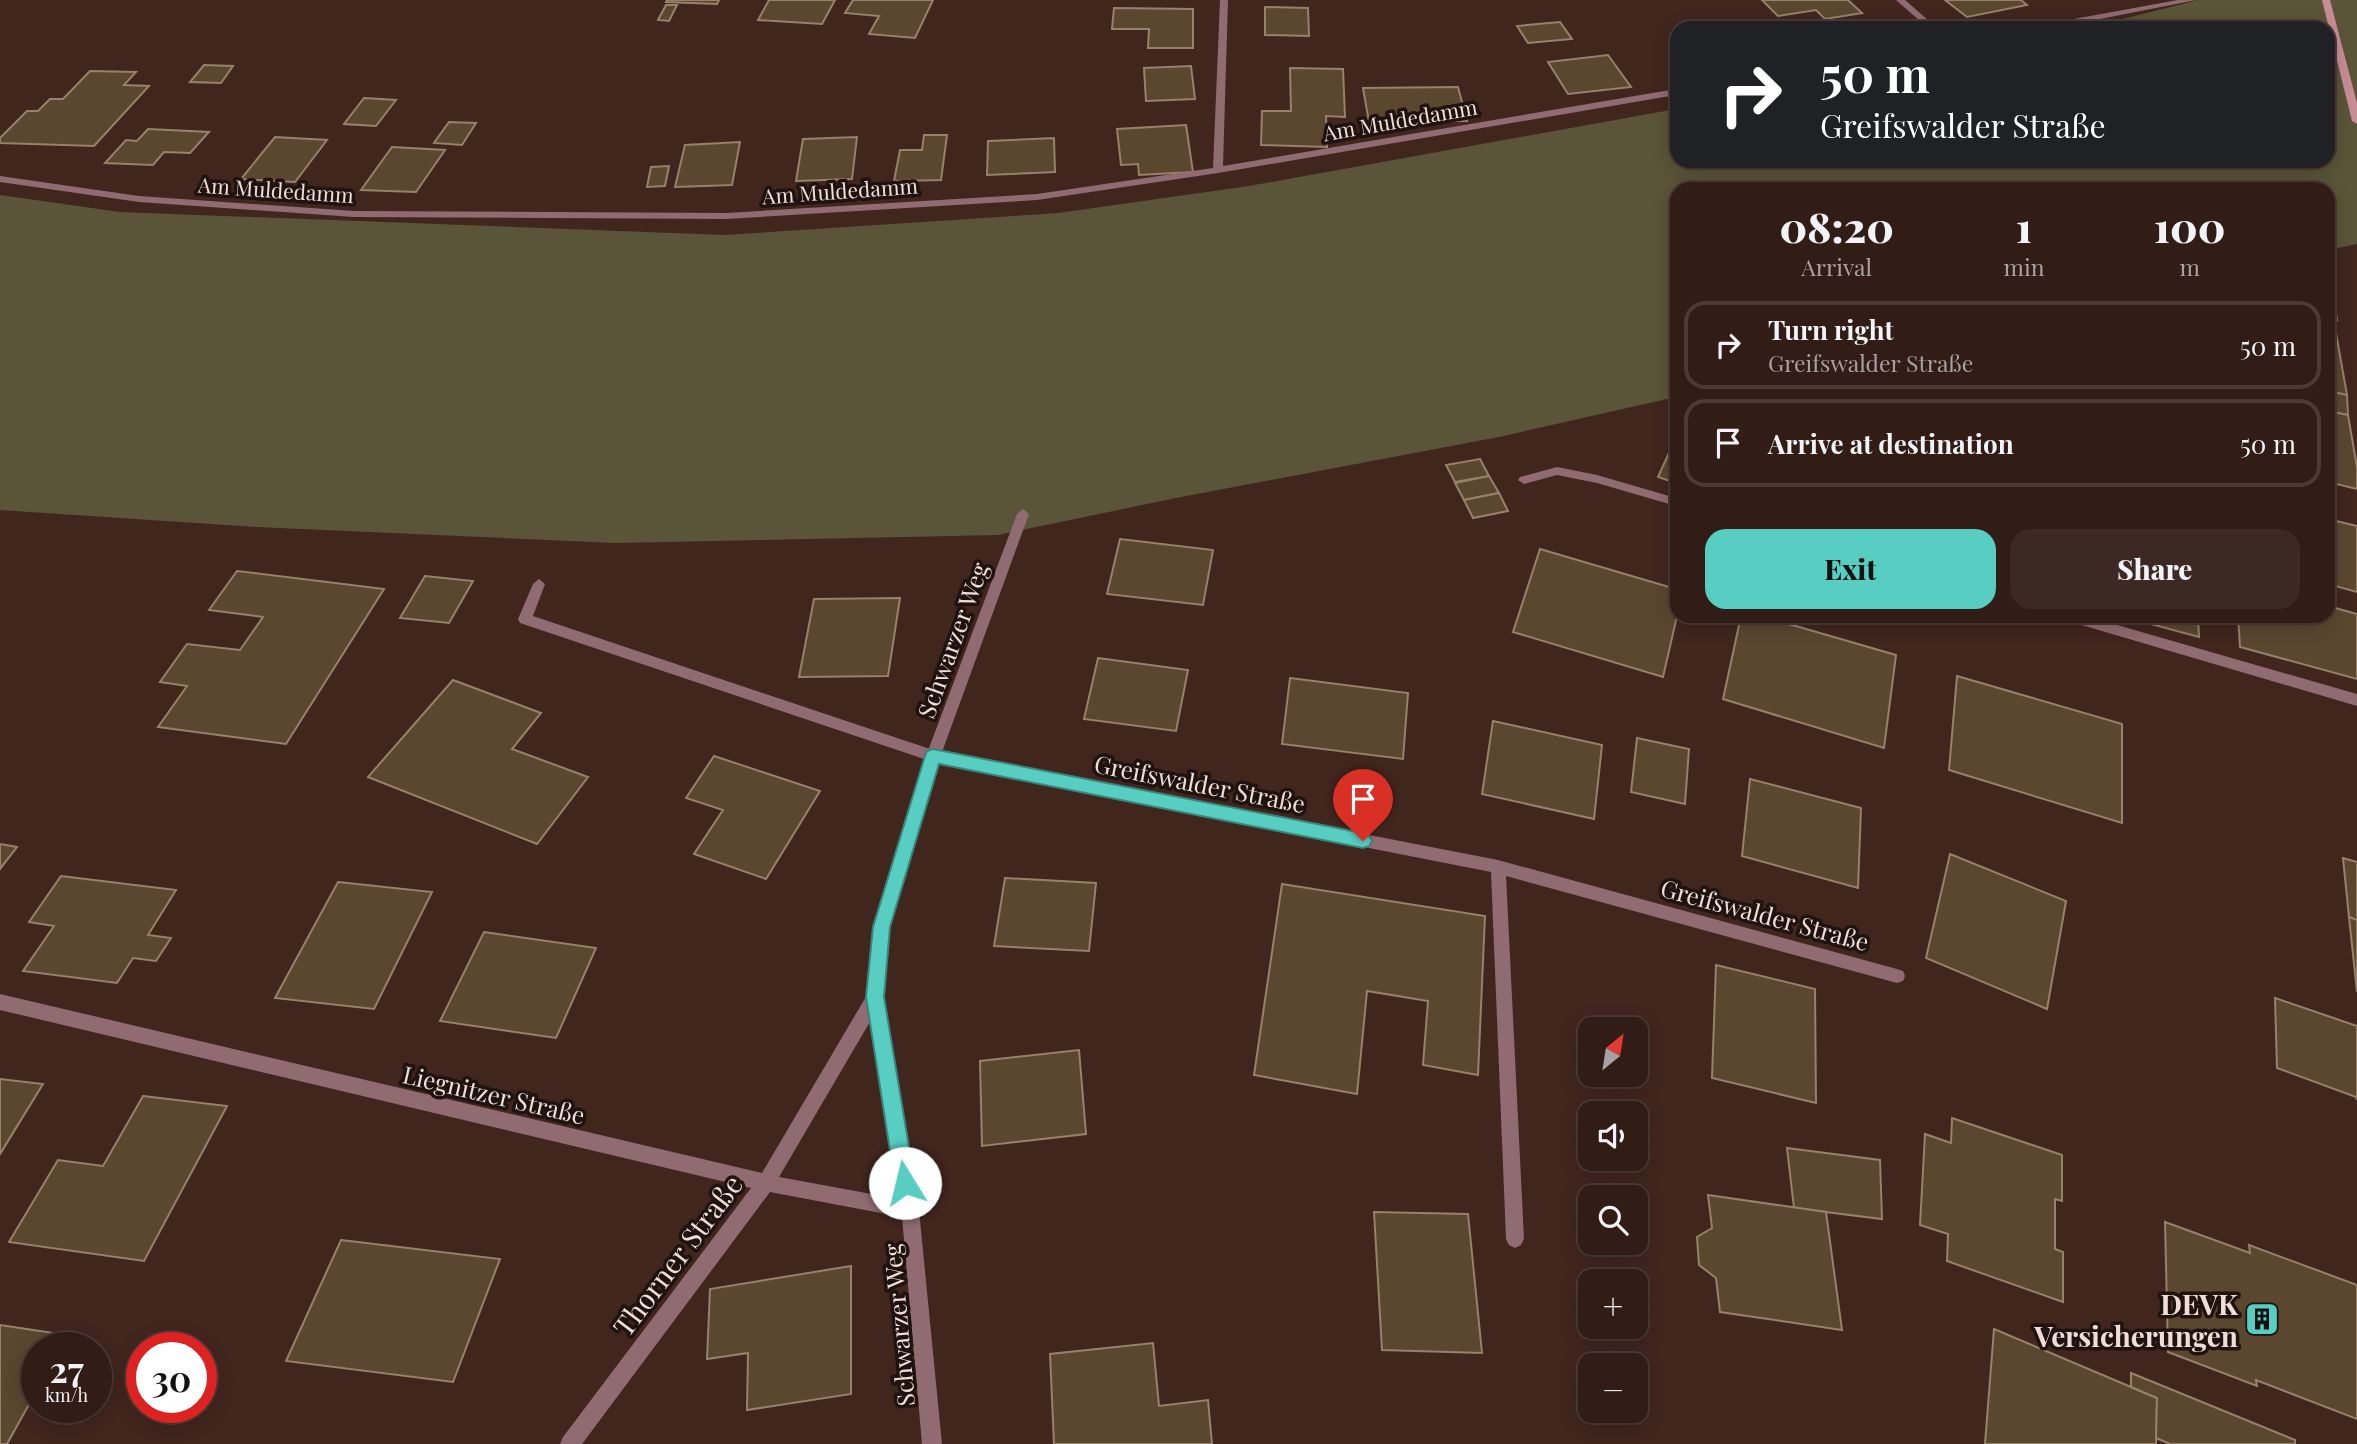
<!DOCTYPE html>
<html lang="en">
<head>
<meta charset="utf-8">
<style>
  body { margin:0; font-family:"Playfair Display",serif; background:#3d2923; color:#f1f3f6; height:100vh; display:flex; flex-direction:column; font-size:26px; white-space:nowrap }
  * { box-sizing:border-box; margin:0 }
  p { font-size:23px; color:#a8a1a1 }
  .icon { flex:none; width:38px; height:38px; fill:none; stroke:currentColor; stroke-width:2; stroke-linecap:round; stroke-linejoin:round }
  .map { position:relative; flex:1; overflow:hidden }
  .drawer { position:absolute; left:1670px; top:182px; width:665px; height:441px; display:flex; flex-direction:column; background:#311c16; border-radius:21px; box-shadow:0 4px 18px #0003,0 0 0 2px #4c3a35 }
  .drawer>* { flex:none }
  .top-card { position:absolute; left:1670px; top:21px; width:665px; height:147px; border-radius:21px; box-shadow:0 4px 18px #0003,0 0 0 2px #4c3a35; background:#202124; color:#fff; overflow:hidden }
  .needle { width:46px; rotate:30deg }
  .buttons { position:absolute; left:1578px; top:1017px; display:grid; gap:14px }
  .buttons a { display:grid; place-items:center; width:70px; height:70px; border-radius:14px; background:#311c16; box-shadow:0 4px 18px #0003,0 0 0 2px #4c3a35; font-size:35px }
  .speed { position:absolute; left:21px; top:1332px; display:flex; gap:14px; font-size:35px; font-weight:700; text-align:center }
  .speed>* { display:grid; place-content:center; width:91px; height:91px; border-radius:50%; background:#311c16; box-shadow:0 4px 18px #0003,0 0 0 2px #4c3a35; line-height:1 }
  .speed small { font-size:18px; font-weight:400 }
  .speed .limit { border:10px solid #d22; background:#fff; color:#111 }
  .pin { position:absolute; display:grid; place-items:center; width:60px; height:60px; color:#fff; margin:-72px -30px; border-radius:50% 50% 50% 0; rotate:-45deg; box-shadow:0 0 7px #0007 }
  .pin .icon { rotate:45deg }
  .me { position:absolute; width:77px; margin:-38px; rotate:351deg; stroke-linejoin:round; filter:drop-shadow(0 0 5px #0008) }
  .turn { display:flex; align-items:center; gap:24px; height:147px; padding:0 35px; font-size:32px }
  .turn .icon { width:91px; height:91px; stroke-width:2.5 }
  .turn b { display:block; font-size:49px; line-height:60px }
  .eta { display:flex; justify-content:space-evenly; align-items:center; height:119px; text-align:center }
  .eta b { font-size:42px; font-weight:800; line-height:49px }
  .action { display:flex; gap:14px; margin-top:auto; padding:14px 35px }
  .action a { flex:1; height:80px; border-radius:21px; background:#57cec1; color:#111; font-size:28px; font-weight:800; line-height:80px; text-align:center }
  .action a+a { background:#3d2923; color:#f1f3f6 }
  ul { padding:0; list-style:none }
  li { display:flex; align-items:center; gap:21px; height:88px; margin:0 14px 10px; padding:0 21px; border:4px solid #4c3a35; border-radius:21px }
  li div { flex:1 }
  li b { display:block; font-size:26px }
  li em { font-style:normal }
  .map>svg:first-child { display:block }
  .green { fill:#5a5438 }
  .building { fill:#5b4630; stroke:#978169; stroke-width:2 }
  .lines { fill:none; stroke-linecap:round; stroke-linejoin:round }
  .lane { fill:#906b71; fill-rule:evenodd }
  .street { fill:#906b71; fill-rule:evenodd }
  .secondary { fill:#c78d96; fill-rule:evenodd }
  .route { fill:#57cec1; stroke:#39867d; stroke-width:2 }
  .labels { text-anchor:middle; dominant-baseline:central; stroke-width:7; stroke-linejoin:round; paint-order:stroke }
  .far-street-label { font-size:21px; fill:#f0ddd8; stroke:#1f130f }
  .street-label { font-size:24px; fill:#f0ddd8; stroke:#1f130f }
  .near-street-label { font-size:28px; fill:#f0ddd8; stroke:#1f130f }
  .near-poi-label { font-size:28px; font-weight:bold; fill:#f0ddd8; stroke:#1f130f; text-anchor:end }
</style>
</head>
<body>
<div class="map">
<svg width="2357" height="1444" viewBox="0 0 2357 1444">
  <rect width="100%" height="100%" fill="#41261e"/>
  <path class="green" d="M2198 0H2357V244L2328 250V189H1676V397L1499 437 1176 498 998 535 614 543 257 527 0 510V195L120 212 725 235 1058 213 1249 186 1676 109V161H2328V28H2087Z"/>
  <g class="building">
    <path d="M667 0H719L717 4 666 2Z"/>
    <path d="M769 0H835L822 24 758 20Z"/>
    <path d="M853 0H933L915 38 869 34 879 16 845 13Z"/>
    <path d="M1762 0H1848L1862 13 1825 19 1816 10 1778 16Z"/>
    <path d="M1945 0H2021L2027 5 1967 17Z"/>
    <path d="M666 5H677L669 21 658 20Z"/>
    <path d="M1265 7 1308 8 1309 36 1265 35Z"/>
    <path d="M1114 8 1193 9V48H1148L1149 29H1112Z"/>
    <path d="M1560 22 1572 39 1528 43 1517 26Z"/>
    <path d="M1608 55 1631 87 1568 94 1548 62Z"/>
    <path d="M204 65 233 66 221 83 190 82Z"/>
    <path d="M1191 66 1195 99 1146 101 1144 68Z"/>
    <path d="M1290 68 1343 69 1345 117 1326 116 1327 147 1261 145 1262 111H1291Z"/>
    <path d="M90 71 136 72 124 85 149 86 94 146 0 143V138L27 111H38L50 99H63Z"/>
    <path d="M1458 87 1467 121 1369 122 1363 88Z"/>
    <path d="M364 98 396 100 376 126 344 124Z"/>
    <path d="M449 122 476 123 462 145 434 143Z"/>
    <path d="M1186 125 1193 172 1139 175 1138 164 1121 165 1117 129Z"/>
    <path d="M148 129 209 132 190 153 164 152 153 165 105 163 126 140 137 141Z"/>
    <path d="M924 135H947L941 180 894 181 900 150H922Z"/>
    <path d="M275 137 327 140 295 182 241 179Z"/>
    <path d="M857 137 852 179 796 181 803 139Z"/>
    <path d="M1054 138 1055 172 987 175 988 141Z"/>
    <path d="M740 142 732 185 675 187 685 145Z"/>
    <path d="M392 147 445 150 416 192 361 190Z"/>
    <path d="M669 166 665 186 647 187 651 167Z"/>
    <path d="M2330 275 2337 320 2328 319V276Z"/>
    <path d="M2328 327H2335L2347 395 2328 391Z"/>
    <path d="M2328 391 2347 395 2348 415 2328 411Z"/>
    <path d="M2328 411 2348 415 2357 467V489L2328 482Z"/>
    <path d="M1673 444 1676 445V483L1658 477Z"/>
    <path d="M1480 459 1489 476 1455 482 1446 465Z"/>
    <path d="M1489 476 1499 493 1464 500 1455 483Z"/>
    <path d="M1499 493 1508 511 1473 518 1464 500Z"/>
    <path d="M2328 519 2357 526V592L2328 584Z"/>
    <path d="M1120 539 1213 550 1203 605 1107 594Z"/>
    <path d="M1540 549 1676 589 1677 616 1663 677 1513 632Z"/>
    <path d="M237 571 384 589 286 744 158 727 187 686 160 682 187 644 240 650 263 617 209 610Z"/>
    <path d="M425 576 473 581 449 623 400 618Z"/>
    <path d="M900 598 888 676 799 677 814 599Z"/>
    <path d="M2328 606 2357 614V679L2240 647 2238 616H2328Z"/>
    <path d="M1741 616H1761L1896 655 1884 748 1723 699Z"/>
    <path d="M2121 616H2198L2199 637Z"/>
    <path d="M1098 658 1188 670 1176 731 1084 719Z"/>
    <path d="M1957 676 2122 724V823L1949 770Z"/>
    <path d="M1290 678 1408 693 1403 759 1282 744Z"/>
    <path d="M453 680 541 713 512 749 588 777 537 844 368 777Z"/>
    <path d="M1493 721 1602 745 1594 819 1482 794Z"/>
    <path d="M1637 738 1689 749 1685 804 1631 792Z"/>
    <path d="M714 756 820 791 766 879 694 854 723 810 686 798Z"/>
    <path d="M1750 779 1861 808 1858 888 1742 856Z"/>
    <path d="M0 844 17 847 0 869Z"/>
    <path d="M1950 854 2066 901 2047 1009 1926 958Z"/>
    <path d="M2343 858 2357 862V920L2349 917Z"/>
    <path d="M61 876 176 890 148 935 171 938 156 961 133 958 117 983 23 971 54 926 29 922Z"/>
    <path d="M1005 878 1096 883 1089 951 994 946Z"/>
    <path d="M338 882 432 892 374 1009 275 998Z"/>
    <path d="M1282 884 1485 916 1478 1075 1423 1065 1428 1001 1367 991 1357 1094 1254 1075Z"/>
    <path d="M2349 917 2357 920V992Z"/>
    <path d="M484 932 596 948 556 1038 440 1021Z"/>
    <path d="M1716 965 1815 989 1816 1103 1712 1078Z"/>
    <path d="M2275 998 2357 1026V1100L2356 1097 2277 1068Z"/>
    <path d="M1079 1050 1086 1134 982 1146 980 1061Z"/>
    <path d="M0 1079 43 1084 0 1154Z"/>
    <path d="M143 1096 227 1106 144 1261 9 1242 58 1160 103 1166Z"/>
    <path d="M1952 1118 2062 1155V1201L2055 1199V1249L2063 1252V1302L1947 1261 1948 1234 1920 1225 1925 1134 1951 1143Z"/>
    <path d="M1787 1148 1880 1160 1882 1219 1794 1208Z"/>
    <path d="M1708 1195 1826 1212 1842 1330 1720 1312 1716 1278 1699 1265 1697 1237 1712 1228Z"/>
    <path d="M1374 1212 1468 1214 1482 1353 1382 1350Z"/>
    <path d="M2165 1222 2250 1253 2249 1245 2357 1285V1419L2256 1380 2257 1386 2168 1352Z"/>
    <path d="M341 1240 500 1259 453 1382 286 1361Z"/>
    <path d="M851 1266V1394L747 1410 748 1353 707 1359 710 1289Z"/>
    <path d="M0 1325 67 1335 60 1348H37V1390L7 1444H0Z"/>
    <path d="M1994 1329 2157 1398 2156 1444H1985Z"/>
    <path d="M1153 1343 1159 1406 1208 1400 1212 1444H1054L1050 1354Z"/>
    <path d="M2131 1373 2295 1440V1444H2170L2156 1438 2157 1398 2131 1387Z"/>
  </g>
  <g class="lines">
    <g class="lane">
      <path d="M1557 467 1597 475 1676 498V506L1597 483 1557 475 1524 484 1518 480 1520 477Z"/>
      <path d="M539 579 545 584 533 616 933 750 938 752 940 756 938 760 933 762 520 623 518 619 533 584Z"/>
      <path d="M2061 616H2086L2357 694V706L2068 621Z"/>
    </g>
    <g class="street">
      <path d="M1220 0H1228L1223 166 1676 89V95L1218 173 1037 200 727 219 354 217 139 202 0 182V176L139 196 354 211 727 213 1037 194 1213 168Z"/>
      <path d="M1896 0H1905L1937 28H1928Z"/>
      <path d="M2178 0H2196L2055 28H2037L2041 25Z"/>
      <path d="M1023 509 1029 514 942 752 1498 860 1897 969 1903 971 1905 976 1903 981 1897 983 1506 876 1524 1239 1521 1245 1515 1248 1509 1245 1506 1239 1491 872 938 763 890 927 883 997 919 1210 942 1444H922L902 1217 770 1192 582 1444H560L563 1437 751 1188 0 1010V994L762 1173 867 995 874 927 926 756 1017 514ZM871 1020 899 1199 779 1177Z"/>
    </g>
    <path class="secondary" d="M2322 0H2330L2357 103V124L2352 121Z"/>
  </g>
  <path class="route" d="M933 749 1363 833 1369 835 1372 841 1369 846 1363 848 939 764 890 927 884 997 915 1183 912 1190 905 1193 898 1190 895 1183 866 997 873 927 925 756 927 751Z"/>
  <defs>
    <g id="building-square" transform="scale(1.75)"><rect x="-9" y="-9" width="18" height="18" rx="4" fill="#57cec1" stroke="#1f130f"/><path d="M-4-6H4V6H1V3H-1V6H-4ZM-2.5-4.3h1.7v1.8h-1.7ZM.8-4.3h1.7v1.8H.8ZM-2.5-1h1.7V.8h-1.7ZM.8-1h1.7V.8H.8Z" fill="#111"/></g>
  </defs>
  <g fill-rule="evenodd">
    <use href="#building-square" x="2262" y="1319"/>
  </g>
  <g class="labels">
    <g class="far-street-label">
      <text transform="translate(1400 119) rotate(-10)">Am Muldedamm</text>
      <text transform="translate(276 189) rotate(4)">Am Muldedamm</text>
      <text transform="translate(840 190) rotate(-4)">Am Muldedamm</text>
    </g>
    <g class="street-label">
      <text transform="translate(952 640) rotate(-70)">Schwarzer Weg</text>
      <text transform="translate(1200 783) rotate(11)">Greifswalder Straße</text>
      <text transform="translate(1765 914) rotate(15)">Greifswalder Straße</text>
      <text transform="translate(494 1094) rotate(13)">Liegnitzer Straße</text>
      <text transform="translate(898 1325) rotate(-95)">Schwarzer Weg</text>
    </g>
    <g class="near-street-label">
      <text transform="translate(677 1255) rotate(-53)">Thorner Straße</text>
    </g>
    <g class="near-poi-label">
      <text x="2238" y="1303">DEVK<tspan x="2238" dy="32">Versicherungen</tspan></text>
    </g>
  </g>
</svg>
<div class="buttons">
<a><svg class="needle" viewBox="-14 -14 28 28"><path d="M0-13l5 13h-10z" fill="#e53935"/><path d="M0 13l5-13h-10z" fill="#a8a1a1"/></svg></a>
<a><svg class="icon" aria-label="sound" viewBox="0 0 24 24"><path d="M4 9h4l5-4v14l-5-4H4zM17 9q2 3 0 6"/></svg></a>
<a><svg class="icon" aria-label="search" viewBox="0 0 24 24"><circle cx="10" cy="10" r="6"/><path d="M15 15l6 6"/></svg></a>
<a>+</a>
<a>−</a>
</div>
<div class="speed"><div>27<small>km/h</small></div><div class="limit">30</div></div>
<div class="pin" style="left:1363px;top:841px;background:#d93025"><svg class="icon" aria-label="arrive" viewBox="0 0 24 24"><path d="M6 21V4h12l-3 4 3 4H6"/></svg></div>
<svg class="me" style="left:905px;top:1183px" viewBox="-20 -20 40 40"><circle r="19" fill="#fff"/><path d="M0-13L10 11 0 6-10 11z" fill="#57cec1"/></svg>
<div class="top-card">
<div class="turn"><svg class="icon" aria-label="right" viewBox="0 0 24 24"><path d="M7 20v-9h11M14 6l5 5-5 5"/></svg><div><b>50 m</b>Greifswalder Straße</div></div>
</div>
<section class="drawer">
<div class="eta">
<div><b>08:20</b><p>Arrival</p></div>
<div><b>1</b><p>min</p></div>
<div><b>100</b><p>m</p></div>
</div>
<ul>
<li><svg class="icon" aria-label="right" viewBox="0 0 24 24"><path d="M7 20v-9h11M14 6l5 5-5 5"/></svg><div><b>Turn right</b><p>Greifswalder Straße</p></div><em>50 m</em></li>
<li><svg class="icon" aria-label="arrive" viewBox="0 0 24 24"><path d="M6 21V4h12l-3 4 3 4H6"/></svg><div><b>Arrive at destination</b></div><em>50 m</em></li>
</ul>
<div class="action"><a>Exit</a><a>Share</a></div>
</section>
</div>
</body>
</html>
